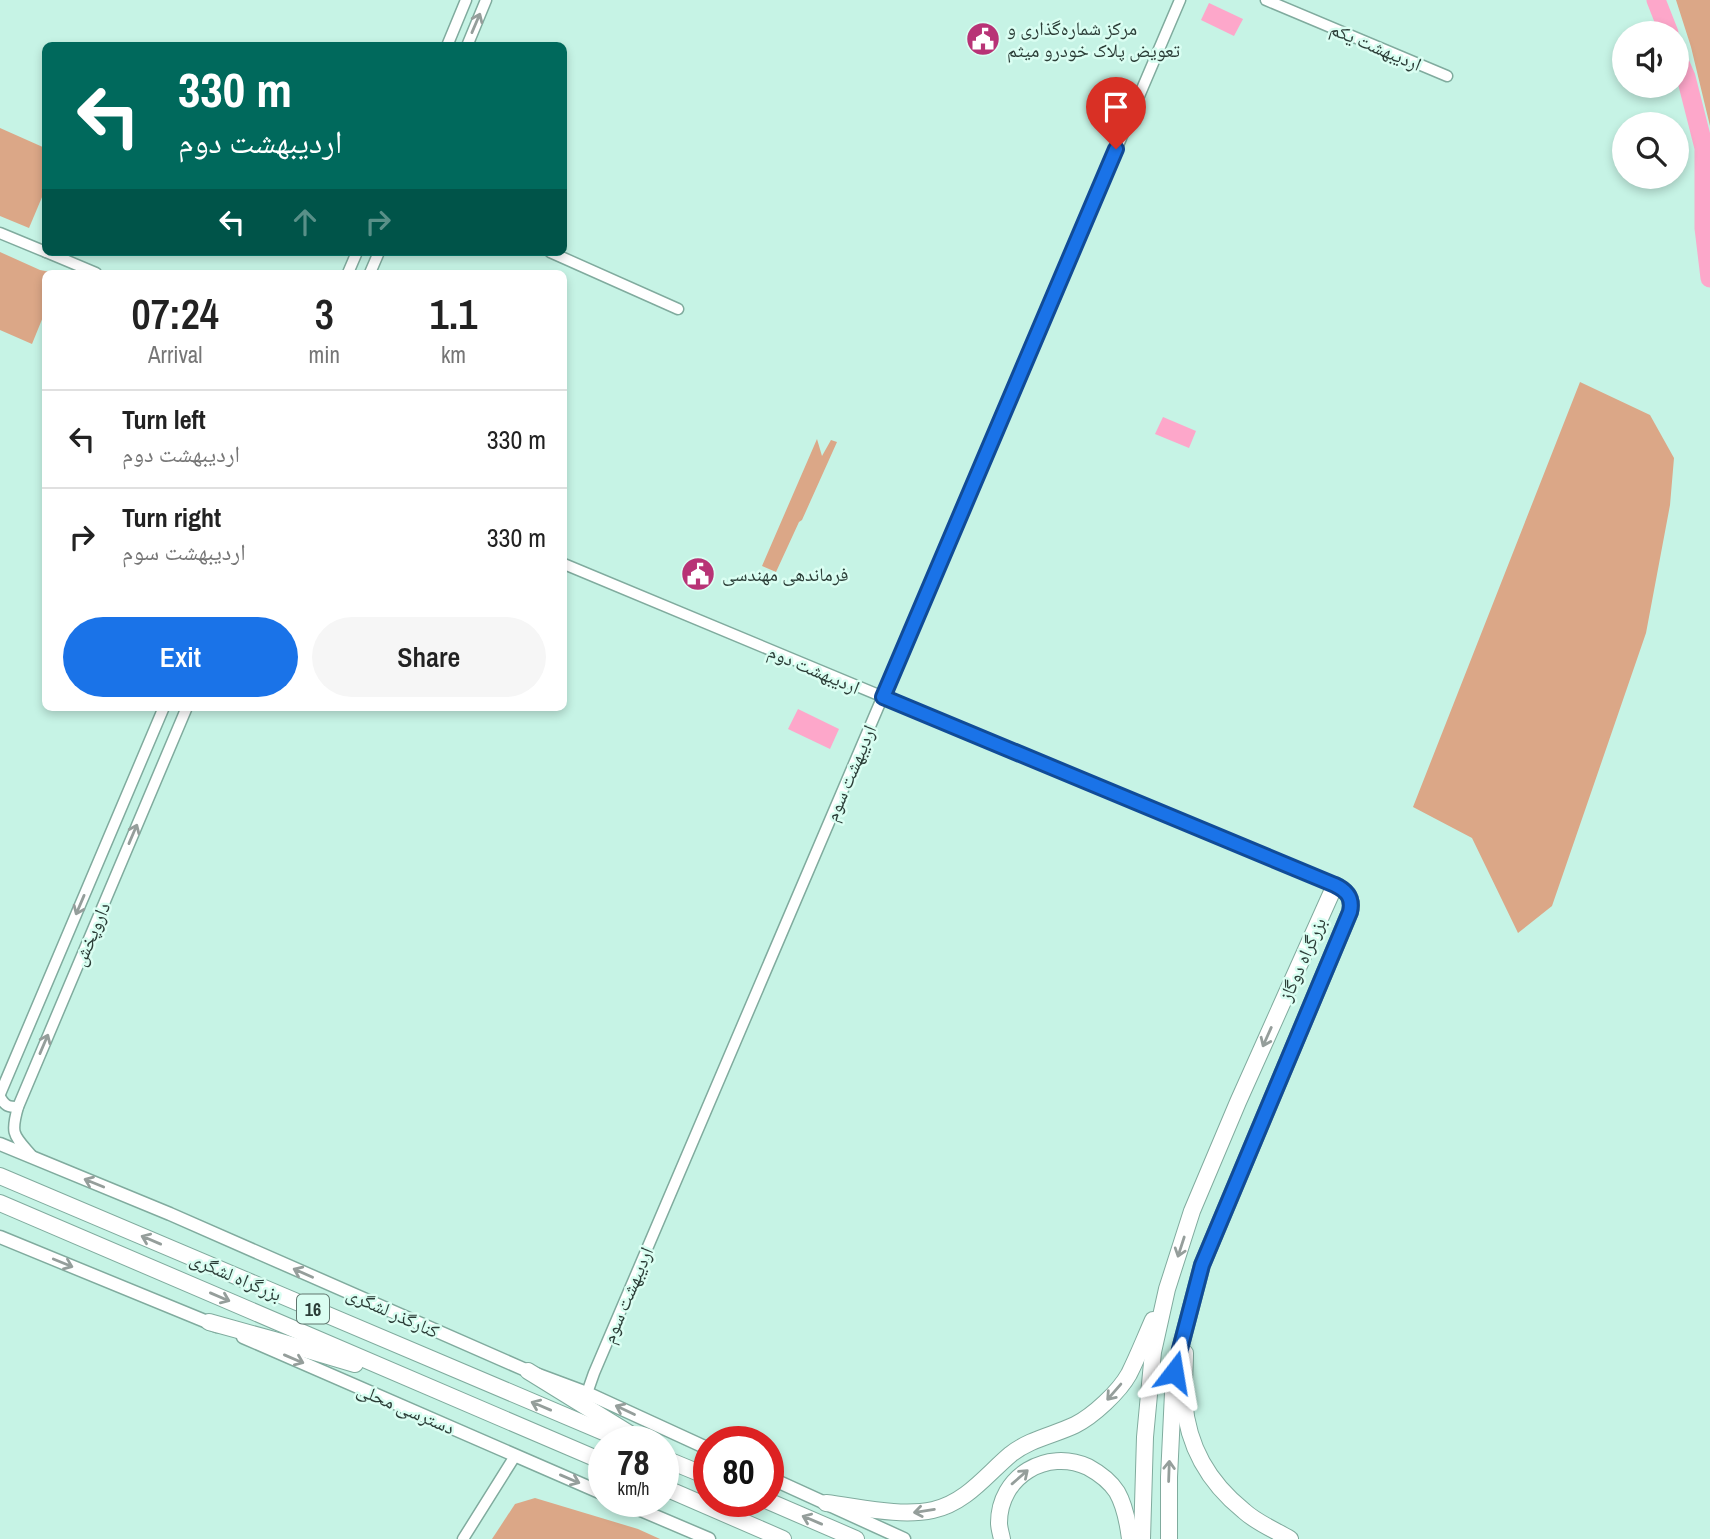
<!DOCTYPE html>
<html lang="en">
<head>
<meta charset="utf-8">
<style>
  body { margin:0; font-family:"Archivo Narrow","Noto Naskh Arabic",sans-serif; background:#f6f6f6; color:#222; height:100vh; display:flex; flex-direction:column; font-size:26px; white-space:nowrap }
  * { box-sizing:border-box; margin:0 }
  p { font-size:23px; color:#767676 }
  .icon { flex:none; width:38px; height:38px; fill:none; stroke:currentColor; stroke-width:2; stroke-linecap:round; stroke-linejoin:round }
  .map { position:relative; flex:1; overflow:hidden }
  .drawer { position:absolute; left:42px; top:270px; width:525px; height:441px; display:flex; flex-direction:column; background:#fff; border-radius:10px; box-shadow:0 4px 10px #0003 }
  .drawer>* { flex:none }
  .hud { position:absolute; left:42px; top:42px; width:525px; height:214px; border-radius:10px; box-shadow:0 4px 10px #0003; background:#00695c; color:#fff; overflow:hidden }
  .controls { position:absolute; left:1612px; top:21px; display:grid; gap:14px }
  .controls a { display:grid; place-items:center; width:77px; height:77px; border-radius:50%; background:#fff; box-shadow:0 4px 10px #0003; font-size:35px }
  .speed { position:absolute; left:588px; top:1426px; display:flex; gap:14px; font-size:35px; font-weight:700; text-align:center }
  .speed>* { display:grid; place-content:center; width:91px; height:91px; border-radius:50%; background:#fff; box-shadow:0 4px 10px #0003; line-height:1 }
  .speed small { font-size:18px; font-weight:400 }
  .speed .limit { border:10px solid #d22; background:#fff; color:#111 }
  .pin { position:absolute; display:grid; place-items:center; width:60px; height:60px; color:#fff; margin:-72px -30px; border-radius:50% 50% 50% 0; rotate:-45deg; box-shadow:0 0 7px #0007 }
  .pin .icon { rotate:45deg }
  .me { position:absolute; width:77px; margin:-38px; rotate:14deg; stroke-linejoin:round; filter:drop-shadow(0 0 5px #0008) }
  .turn { display:flex; align-items:center; gap:24px; height:147px; padding:0 21px; font-size:32px }
  .turn .icon { width:91px; height:91px; stroke-width:2.5 }
  .turn b { display:block; font-size:49px; line-height:60px }
  .lanes { display:flex; align-items:center; height:66px; padding:0 21px; background:#0003; justify-content:center; gap:35px; direction:ltr }
  .lanes .off { opacity:.35 }
  .eta { display:flex; justify-content:space-evenly; align-items:center; height:119px; text-align:center }
  .eta b { font-size:42px; font-weight:600; line-height:49px }
  .action { display:flex; gap:14px; margin-top:auto; padding:14px 21px }
  .action a { flex:1; height:80px; border-radius:42px; background:#1a73e8; color:#fff; font-size:28px; font-weight:600; line-height:80px; text-align:center }
  .action a+a { background:#f6f6f6; color:#222 }
  ul { padding:0; list-style:none }
  li { display:flex; align-items:center; gap:21px; height:98px; padding:0 21px; border-top:2px solid #e0e0e0 }
  li div { flex:1 }
  li b { display:block; font-size:26px }
  li em { font-style:normal }
  .map>svg:first-child { display:block }
  .green { fill:#dba787 }
  .water { fill:#fda7ca }
  .lines { fill:none; stroke-linecap:round; stroke-linejoin:round }
  .river { stroke:#fda7ca; stroke-width:19 }
  .minor-casing { stroke:#80ab9e; stroke-width:13 }
  .major-casing { stroke:#80ab9e; stroke-width:15 }
  .highway-casing { stroke:#80ab9e; stroke-width:18 }
  .minor { stroke:#fff; stroke-width:10 }
  .major { stroke:#fff; stroke-width:12 }
  .highway { stroke:#fff; stroke-width:16 }
  .oneway { stroke:#959e9b }
  .route-casing { stroke:#114b97; stroke-width:18 }
  .route { stroke:#1a73e8; stroke-width:12 }
  .labels { text-anchor:middle; dominant-baseline:central; stroke-width:5; stroke-linejoin:round; paint-order:stroke }
  .shield { fill:#dafef2; stroke:#60776f; stroke-width:2 }
  .shield-label { font-size:18px; font-weight:bold; fill:#2b3d37 }
  .poi-label { font-size:19px; fill:#2b3d37; stroke:#dafef2; text-anchor:start }
  .street-label { font-size:19px; fill:#2b3d37; stroke:#dafef2 }
</style>
</head>
<body>
<div class="map">
<svg width="1710" height="1539" viewBox="0 0 1710 1539">
  <rect width="100%" height="100%" fill="#c6f3e5"/>
  <g class="green">
    <path d="M1676 0H1710V126L1691 47Z"/>
    <path d="M0 128 45 148V190L29 228 0 216Z"/>
    <path d="M0 252 40 270 55 273H46L45 312 32 344 0 330Z"/>
    <path d="M1580 382 1650 415 1674 458 1670 505 1646 633 1552 906 1518 933 1472 838 1413 807Z"/>
    <path d="M817 439 822 456 831 440 837 442 802 520 799 522 776 572 762 566Z"/>
    <path d="M535 1498 638 1529 660 1539H492L515 1504Z"/>
  </g>
  <g class="water">
    <path d="M1209 3 1243 19 1234 36 1201 20Z"/>
    <path d="M1163 417 1196 431 1189 448 1155 434Z"/>
    <path d="M798 709 839 729 830 749 788 729Z"/>
  </g>
  <g class="lines">
    <g class="river">
      <path d="M1656 0 1669 33"/>
      <path d="M1676 54 1686 77 1704 148V228L1710 278"/>
    </g>
    <g class="minor-casing">
      <g id="minor">
        <path d="M1266 0 1447 76"/>
        <path d="M447 46 466 0"/>
        <path d="M467 46 486 0"/>
        <path d="M0 233 46 252"/>
        <path d="M46 252 96 273"/>
        <path d="M550 252 678 309"/>
        <path d="M348 273 357 252"/>
        <path d="M370 273 379 252"/>
        <path d="M564 564 1335 885"/>
        <path d="M0 1094 164 707"/>
        <path d="M0 1097C5 1106 8 1107 18 1107"/>
        <path d="M32 1156C14 1135 10 1135 18 1107L187 707"/>
        <path d="M587 1393 594 1373 1180 0"/>
        <path d="M463 1539 515 1456"/>
      </g>
    </g>
    <g class="major-casing">
      <g id="major">
        <path d="M0 1144 170 1214 528 1371 587 1393 709 1449"/>
        <path d="M0 1237 217 1326"/>
        <path d="M243 1337 604 1494"/>
        <path d="M768 1477 904 1539"/>
        <path d="M622 1502 709 1539"/>
      </g>
    </g>
    <g class="highway-casing">
      <g id="highway">
        <path d="M0 1176 627 1442"/>
        <path d="M0 1203 604 1462"/>
        <path d="M209 1322 274 1340 355 1364"/>
        <path d="M1185 1353C1185 1369 1183 1385 1184 1401 1188 1447 1208 1482 1244 1511 1257 1523 1275 1530 1290 1539"/>
        <path d="M528 1371 643 1442"/>
        <path d="M663 1458 709 1477"/>
        <path d="M663 1487 783 1539"/>
        <path d="M768 1501 856 1539"/>
        <path d="M826 1503C860 1507 900 1517 933 1510 966 1503 987 1474 1011 1454 1030 1439 1054 1435 1075 1425 1093 1416 1119 1392 1129 1374 1138 1356 1145 1338 1153 1320"/>
        <path d="M1002 1539C1001 1534 999 1528 999 1523 999 1476 1047 1448 1088 1467 1099 1473 1110 1481 1117 1492 1125 1506 1128 1523 1130 1539"/>
        <path d="M1142 1539 1145 1437 1153 1352 1167 1289 1192 1211 1238 1102 1335 885C1348 891 1353 899 1350 912L1202 1265 1174 1372 1169 1477V1539"/>
      </g>
    </g>
    <use href="#minor" class="minor"/>
    <use href="#major" class="major"/>
    <use href="#highway" class="highway"/>
  </g>
  <defs><path id="oneway-shaft" d="M-6 0H5M1.5-3L5.5 0L1.5 3" fill="none" stroke-width="1.6" stroke-linecap="round" stroke-linejoin="round" transform="scale(1.75)"/></defs>
  <g class="oneway">
    <use href="#oneway-shaft" transform="translate(476 23) rotate(-67)"/>
    <use href="#oneway-shaft" transform="translate(133 834) rotate(-67)"/>
    <use href="#oneway-shaft" transform="translate(80 905) rotate(113)"/>
    <use href="#oneway-shaft" transform="translate(1267 1037) rotate(114)"/>
    <use href="#oneway-shaft" transform="translate(44 1044) rotate(-67)"/>
    <use href="#oneway-shaft" transform="translate(94 1183) rotate(-158)"/>
    <use href="#oneway-shaft" transform="translate(151 1240) rotate(-157)"/>
    <use href="#oneway-shaft" transform="translate(1181 1247) rotate(108)"/>
    <use href="#oneway-shaft" transform="translate(63 1263) rotate(22)"/>
    <use href="#oneway-shaft" transform="translate(303 1273) rotate(-156)"/>
    <use href="#oneway-shaft" transform="translate(220 1297) rotate(23)"/>
    <use href="#oneway-shaft" transform="translate(294 1359) rotate(23)"/>
    <use href="#oneway-shaft" transform="translate(1114 1392) rotate(131)"/>
    <use href="#oneway-shaft" transform="translate(541 1406) rotate(-157)"/>
    <use href="#oneway-shaft" transform="translate(625 1410) rotate(-155)"/>
    <use href="#oneway-shaft" transform="translate(1169 1471) rotate(-88)"/>
    <use href="#oneway-shaft" transform="translate(1020 1477) rotate(-41)"/>
    <use href="#oneway-shaft" transform="translate(570 1479) rotate(23)"/>
    <use href="#oneway-shaft" transform="translate(924 1511) rotate(171)"/>
    <use href="#oneway-shaft" transform="translate(812 1520) rotate(-157)"/>
  </g>
  <g class="lines">
    <g class="route-casing">
      <path id="route" d="M1116 149 883 697 1335 885C1348 891 1353 899 1350 912L1202 1265 1174 1372"/>
    </g>
    <use href="#route" class="route"/>
  </g>
  <defs>
    <g id="civic-disc" transform="scale(1.75)"><circle r="9.5" fill="#b83376" stroke="#dafef2"/><path d="M-.6-6.5H3V-4.5H.6V-3L4-1V1h2V6H-6V1h2V-1L-.6-3ZM-1.2 2.5V6h2.4V2.5Z" fill="#fff"/></g>
  </defs>
  <g fill-rule="evenodd">
    <use href="#civic-disc" x="983" y="39"/>
    <use href="#civic-disc" x="698" y="574"/>
  </g>
  <g class="labels">
    <rect class="shield" x="297" y="1294.5" width="32" height="29" rx="5"/>
    <g class="shield-label">
      <text x="313" y="1309">16</text>
    </g>
    <g class="poi-label">
      <text x="1007" y="28">مرکز شماره‌گذاری و<tspan x="1007" dy="22">تعویض پلاک خودرو میثم</tspan></text>
      <text x="722" y="574">فرماندهی مهندسی</text>
    </g>
    <g class="street-label">
      <text transform="translate(1376 46) rotate(23)">اردیبهشت یکم</text>
      <text transform="translate(814 669) rotate(23)">اردیبهشت دوم</text>
      <text transform="translate(850 773) rotate(-67)">اردیبهشت سوم</text>
      <text transform="translate(91 934) rotate(-67)">داروپخش</text>
      <text transform="translate(1302 959) rotate(-66)">بزرگراه دوگاز</text>
      <text transform="translate(236 1276) rotate(23)">بزرگراه لشگری</text>
      <text transform="translate(627 1295) rotate(-67)">اردیبهشت سوم</text>
      <text transform="translate(393 1312) rotate(24)">کنارگذر لشگری</text>
      <text transform="translate(406 1408) rotate(23)">دسترسی محلی</text>
    </g>
  </g>
</svg>
<div class="controls">
<a><svg class="icon" aria-label="sound" viewBox="0 0 24 24"><path d="M4 9h4l5-4v14l-5-4H4zM17 9q2 3 0 6"/></svg></a>
<a><svg class="icon" aria-label="search" viewBox="0 0 24 24"><circle cx="10" cy="10" r="6"/><path d="M15 15l6 6"/></svg></a>
</div>
<div class="speed"><div>78<small>km/h</small></div><div class="limit">80</div></div>
<div class="pin" style="left:1116px;top:149px;background:#d93025"><svg class="icon" aria-label="arrive" viewBox="0 0 24 24"><path d="M6 21V4h12l-3 4 3 4H6"/></svg></div>
<svg class="me" style="left:1174px;top:1372px" viewBox="-20 -20 40 40"><path d="M0-17L14 15 0 8-14 15z" fill="#1a73e8" stroke="#fff" stroke-width="4"/></svg>
<div class="hud">
<div class="turn"><svg class="icon" aria-label="left" viewBox="0 0 24 24"><path d="M17 20v-9H6M10 6l-5 5 5 5"/></svg><div><b>330 m</b>اردیبهشت دوم</div></div>
<div class="lanes"><svg class="icon" aria-label="left" viewBox="0 0 24 24"><path d="M17 20v-9H6M10 6l-5 5 5 5"/></svg><svg class="icon off" aria-label="ahead" viewBox="0 0 24 24"><path d="M12 20V5M6 11l6-6 6 6"/></svg><svg class="icon off" aria-label="right" viewBox="0 0 24 24"><path d="M7 20v-9h11M14 6l5 5-5 5"/></svg></div>
</div>
<section class="drawer">
<div class="eta">
<div><b>07:24</b><p>Arrival</p></div>
<div><b>3</b><p>min</p></div>
<div><b>1.1</b><p>km</p></div>
</div>
<ul>
<li><svg class="icon" aria-label="left" viewBox="0 0 24 24"><path d="M17 20v-9H6M10 6l-5 5 5 5"/></svg><div><b>Turn left</b><p>اردیبهشت دوم</p></div><em>330 m</em></li>
<li><svg class="icon" aria-label="right" viewBox="0 0 24 24"><path d="M7 20v-9h11M14 6l5 5-5 5"/></svg><div><b>Turn right</b><p>اردیبهشت سوم</p></div><em>330 m</em></li>
</ul>
<div class="action"><a>Exit</a><a>Share</a></div>
</section>
</div>
</body>
</html>
